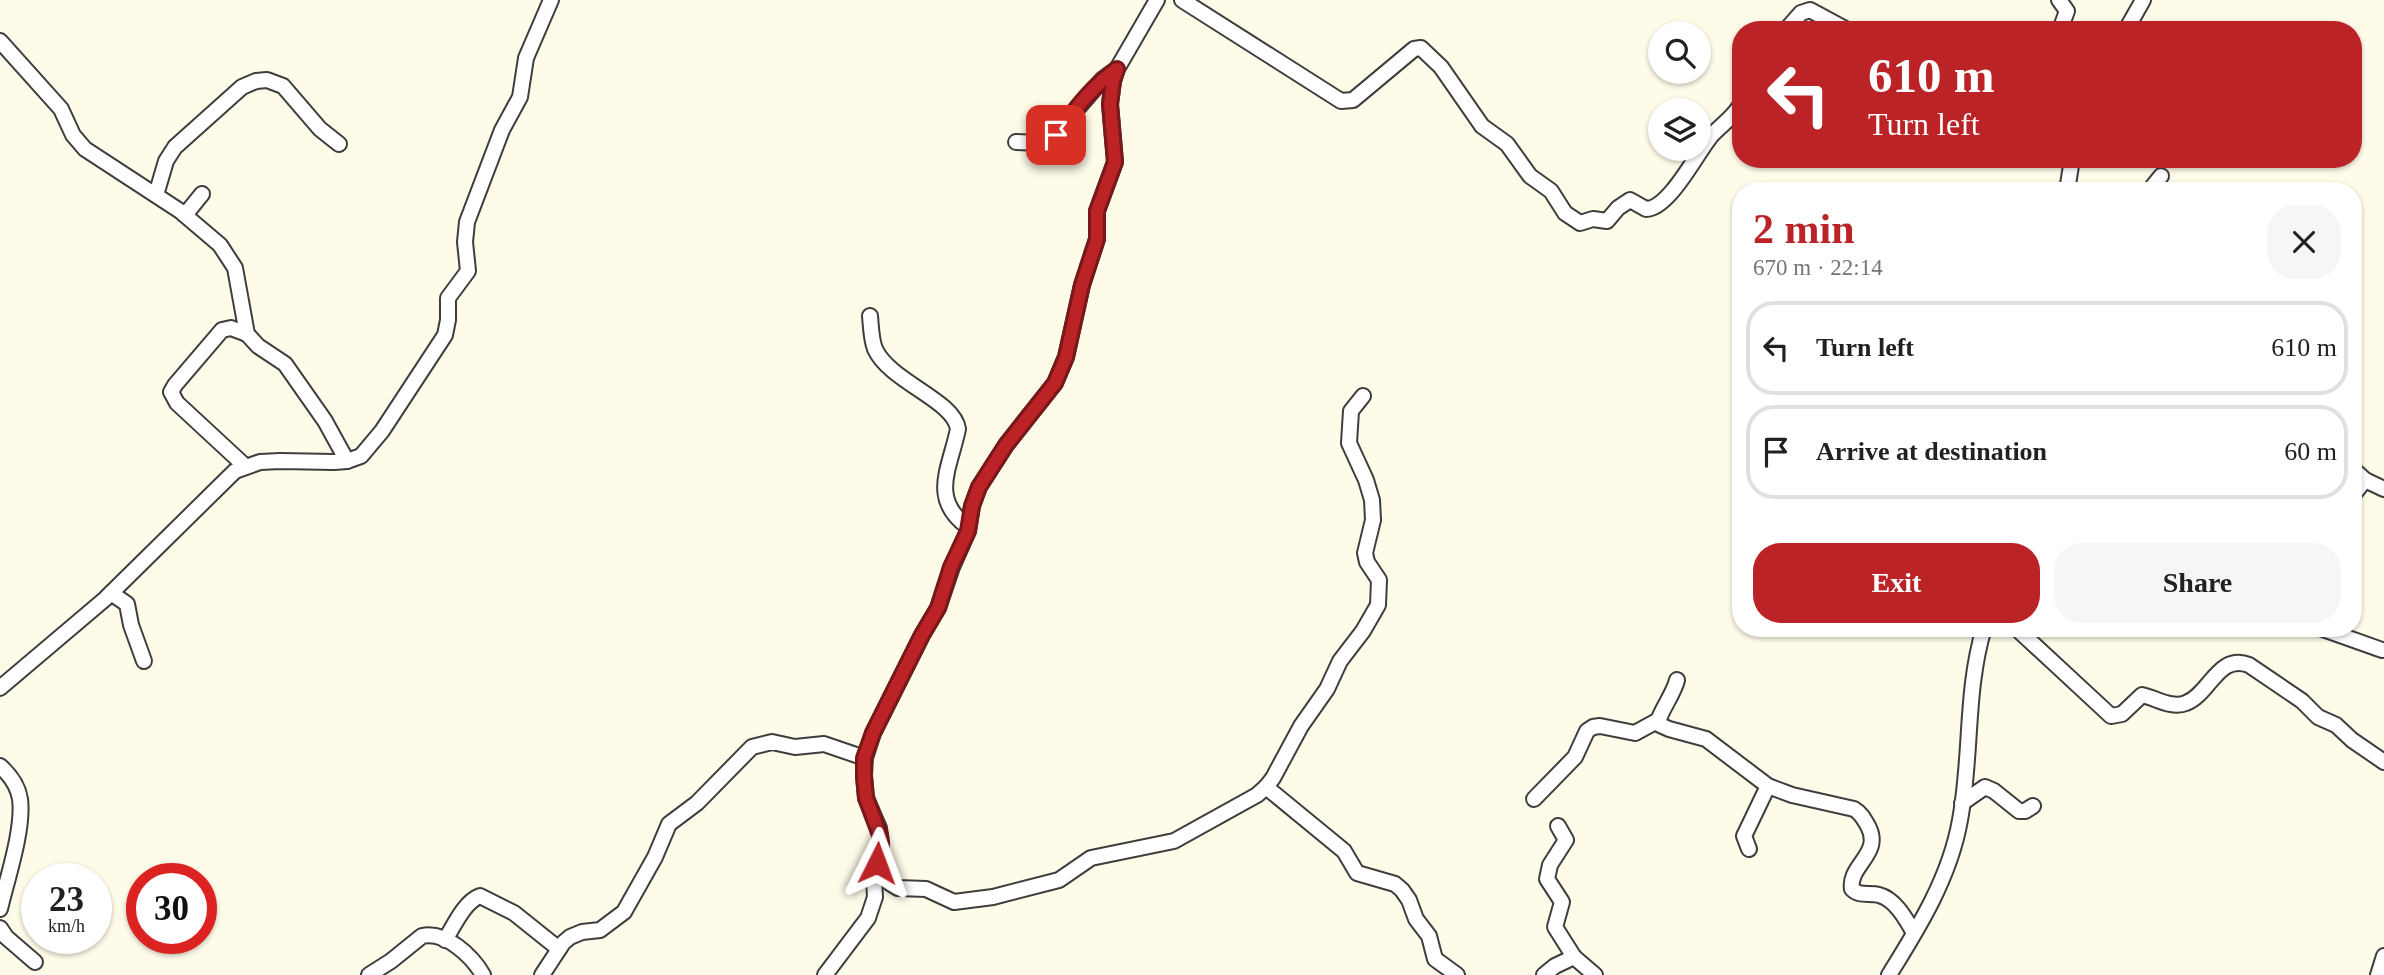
<!DOCTYPE html>
<html lang="en">
<head>
<meta charset="utf-8">
<style>
  body { margin:0; font-family:"Times New Roman",serif; background:#f6f6f6; color:#202124; height:100vh; display:flex; flex-direction:column; font-size:26px; white-space:nowrap }
  * { box-sizing:border-box; margin:0 }
  p { font-size:23px; color:#757577 }
  .icon { flex:none; width:38px; height:38px; fill:none; stroke:currentColor; stroke-width:2; stroke-linecap:round; stroke-linejoin:round }
  .map { position:relative; flex:1; overflow:hidden }
  .drawer { position:absolute; left:1732px; top:182px; width:630px; height:455px; display:flex; flex-direction:column; background:#fff; border-radius:28px; box-shadow:0 2px 5px #0004 }
  .drawer>* { flex:none }
  .hud { position:absolute; left:1732px; top:21px; width:630px; height:147px; border-radius:28px; box-shadow:0 2px 5px #0004; background:#bb2327; color:#fff; overflow:hidden }
  .tools { position:absolute; left:1648px; top:21px; display:grid; gap:14px }
  .tools a { display:grid; place-items:center; width:63px; height:63px; border-radius:50%; background:#fff; box-shadow:0 2px 5px #0004; font-size:35px }
  .speed { position:absolute; left:21px; top:863px; display:flex; gap:14px; font-size:35px; font-weight:700; text-align:center }
  .speed>* { display:grid; place-content:center; width:91px; height:91px; border-radius:50%; background:#fff; box-shadow:0 2px 5px #0004; line-height:1 }
  .speed small { font-size:18px; font-weight:400 }
  .speed .limit { border:10px solid #d22; background:#fff; color:#111 }
  .pin { position:absolute; display:grid; place-items:center; width:60px; height:60px; color:#fff; margin:-30px; border-radius:14px; box-shadow:0 4px 10px #0006 }
  .me { position:absolute; width:77px; margin:-38px; rotate:3deg; stroke-linejoin:round; filter:drop-shadow(0 0 5px #0008) }
  .turn { display:flex; align-items:center; gap:24px; height:147px; padding:0 21px; font-size:32px }
  .turn .icon { width:91px; height:91px; stroke-width:2.5 }
  .turn b { display:block; font-size:49px; line-height:60px }
  .round { display:grid; place-items:center; flex:none; width:74px; height:74px; border-radius:28px; background:#f6f6f6 }
  .summary { display:flex; align-items:center; justify-content:space-between; height:119px; padding:0 21px }
  h1 { font-size:42px; font-weight:700; line-height:52px; color:#bb2327 }
  .primary-button { display:flex; gap:14px; margin-top:auto; padding:14px 21px }
  .primary-button a { flex:1; height:80px; border-radius:28px; background:#bb2327; color:#fff; font-size:28px; font-weight:700; line-height:80px; text-align:center }
  .primary-button a+a { background:#f6f6f6; color:#202124 }
  ul { padding:0; list-style:none }
  li { display:flex; align-items:center; gap:21px; height:94px; margin:0 14px 10px; padding:0 7px; border:4px solid #e0e0e0; border-radius:28px }
  li div { flex:1 }
  li b { display:block; font-size:26px }
  li em { font-style:normal }
  .map>svg:first-child { display:block }
  .lines { fill:none; stroke-linecap:round; stroke-linejoin:round }
  .minor-casing { stroke:#3e3e3e; stroke-width:18 }
  .minor { stroke:#fff; stroke-width:14 }
  .route-casing { stroke:#7a1719; stroke-width:18 }
  .route { stroke:#bb2327; stroke-width:12 }
</style>
</head>
<body>
<div class="map">
<svg width="2384" height="975" viewBox="0 0 2384 975">
  <rect width="100%" height="100%" fill="#fffbe9"/>
  <g class="lines">
    <g class="minor-casing">
      <g id="minor">
        <path d="M1182 0 1341 101 1353 100 1414 49 1421 48 1441 67 1482 126 1507 144 1530 176 1551 191 1565 213 1580 223 1593 219 1607 221 1618 208 1630 200 1646 209C1669 209 1697 153 1711 136 1721 125 1734 117 1741 104"/>
        <path d="M2059 0 2067 11 2060 30"/>
        <path d="M1786 30 1801 13 1810 10 1847 30"/>
        <path d="M2126 30 2143 0"/>
        <path d="M0 41 61 109 73 135 85 149 180 211 220 245 235 268 247 334 258 346 285 364 325 421 347 461"/>
        <path d="M1016 142 1041 143 1050 140 1103 79 1117 69"/>
        <path d="M2067 191 2072 159"/>
        <path d="M2149 191 2161 176"/>
        <path d="M156 195 166 161 175 147 242 87 256 81 267 80 283 86 320 129 339 144"/>
        <path d="M185 215 202 194"/>
        <path d="M870 316C871 326 871 339 875 349 890 382 954 400 958 429 950 468 929 499 968 527"/>
        <path d="M245 466 177 403 171 392 175 385 222 330 231 328 247 334"/>
        <path d="M2354 470 2365 480 2384 489"/>
        <path d="M2354 494 2365 480"/>
        <path d="M111 593 127 604 131 625 144 661"/>
        <path d="M2016 628 2111 716 2122 714 2142 695C2156 698 2172 709 2186 703 2210 694 2218 653 2249 665L2302 701 2318 717 2336 725 2352 740 2384 762"/>
        <path d="M2320 628 2382 650"/>
        <path d="M1677 680C1674 694 1658 714 1658 724L1669 729 1706 739 1768 786 1792 795 1854 809C1861 813 1864 819 1868 826 1883 854 1848 865 1852 889 1860 897 1869 892 1879 895 1895 899 1906 919 1914 933"/>
        <path d="M0 688 105 599 235 471 260 462 280 461 334 462 347 461 361 456 382 431 445 335 448 320V298L468 271 465 242 467 222 502 130 520 97 526 58 551 0"/>
        <path d="M0 766C9 774 18 786 20 799 24 829 7 879 0 909"/>
        <path d="M1266 787 1273 778 1301 726 1327 689 1340 661 1363 631 1378 605 1379 580 1367 562 1365 553 1373 520 1372 500 1366 480 1349 443 1351 411 1363 396"/>
        <path d="M1534 799 1575 757 1587 731 1593 727 1600 726 1635 733 1657 721"/>
        <path d="M1962 803 1985 787 1994 791 2019 811H2025L2033 806"/>
        <path d="M1558 826 1566 840 1550 865 1547 879 1562 902 1555 927 1574 957"/>
        <path d="M1749 849 1744 836 1768 786"/>
        <path d="M877 863 890 883 898 888 926 889 954 902 993 897 1059 880 1091 858 1174 841 1257 795 1266 787 1344 851 1357 873 1395 884 1402 890 1409 900 1416 919 1429 936 1435 959 1457 975"/>
        <path d="M0 928 6 937 35 962"/>
        <path d="M445 940C454 926 464 902 480 896L514 913 559 949"/>
        <path d="M369 975 391 961 422 936C446 931 472 956 483 975"/>
        <path d="M542 975 563 943 570 937 582 932 600 930 624 912 655 857 669 824 697 803 752 747 772 742 795 747 824 744 865 758"/>
        <path d="M825 975 868 918 875 897 874 880 881 844 879 828 866 798 864 776 865 758 873 733 922 635 938 608 952 567 968 531 972 506 979 487 1006 445 1055 383 1066 357 1082 285 1097 239V211L1115 162 1110 104 1113 81 1117 69 1157 0"/>
        <path d="M1544 975 1555 966 1574 957 1595 975"/>
        <path d="M1889 975C1919 927 1950 877 1960 820 1972 756 1965 691 1984 628"/>
        <path d="M2378 975 2384 956"/>
      </g>
    </g>
    <use href="#minor" class="minor"/>
  </g>
  <g class="lines">
    <g class="route-casing">
      <path id="route" d="M877 863 881 844 880 835 866 798 864 776V758L873 733 922 635 938 608 951 567 968 531 972 506 979 487 1006 445 1055 383 1066 357 1082 285 1097 239V211L1115 162 1110 104 1113 81 1117 69C1092 86 1074 111 1056 135"/>
    </g>
    <use href="#route" class="route"/>
  </g>
</svg>
<div class="tools">
<a><svg class="icon" aria-label="search" viewBox="0 0 24 24"><circle cx="10" cy="10" r="6"/><path d="M15 15l6 6"/></svg></a>
<a><svg class="icon" aria-label="layers" viewBox="0 0 24 24"><path d="M12 4l9 5-9 5-9-5zM3 14l9 5 9-5"/></svg></a>
</div>
<div class="speed"><div>23<small>km/h</small></div><div class="limit">30</div></div>
<div class="pin" style="left:1056px;top:135px;background:#d93025"><svg class="icon" aria-label="arrive" viewBox="0 0 24 24"><path d="M6 21V4h12l-3 4 3 4H6"/></svg></div>
<svg class="me" style="left:877px;top:863px" viewBox="-20 -20 40 40"><path d="M0-17L14 15 0 8-14 15z" fill="#bb2327" stroke="#fff" stroke-width="4"/></svg>
<div class="hud">
<div class="turn"><svg class="icon" aria-label="left" viewBox="0 0 24 24"><path d="M17 20v-9H6M10 6l-5 5 5 5"/></svg><div><b>610 m</b>Turn left</div></div>
</div>
<section class="drawer">
<div class="summary"><div><h1>2 min</h1><p>670 m · 22:14</p></div><a class="round"><svg class="icon" aria-label="close" viewBox="0 0 24 24"><path d="M6 6l12 12M18 6L6 18"/></svg></a></div>
<ul>
<li><svg class="icon" aria-label="left" viewBox="0 0 24 24"><path d="M17 20v-9H6M10 6l-5 5 5 5"/></svg><div><b>Turn left</b></div><em>610 m</em></li>
<li><svg class="icon" aria-label="arrive" viewBox="0 0 24 24"><path d="M6 21V4h12l-3 4 3 4H6"/></svg><div><b>Arrive at destination</b></div><em>60 m</em></li>
</ul>
<div class="primary-button"><a>Exit</a><a>Share</a></div>
</section>
</div>
</body>
</html>
